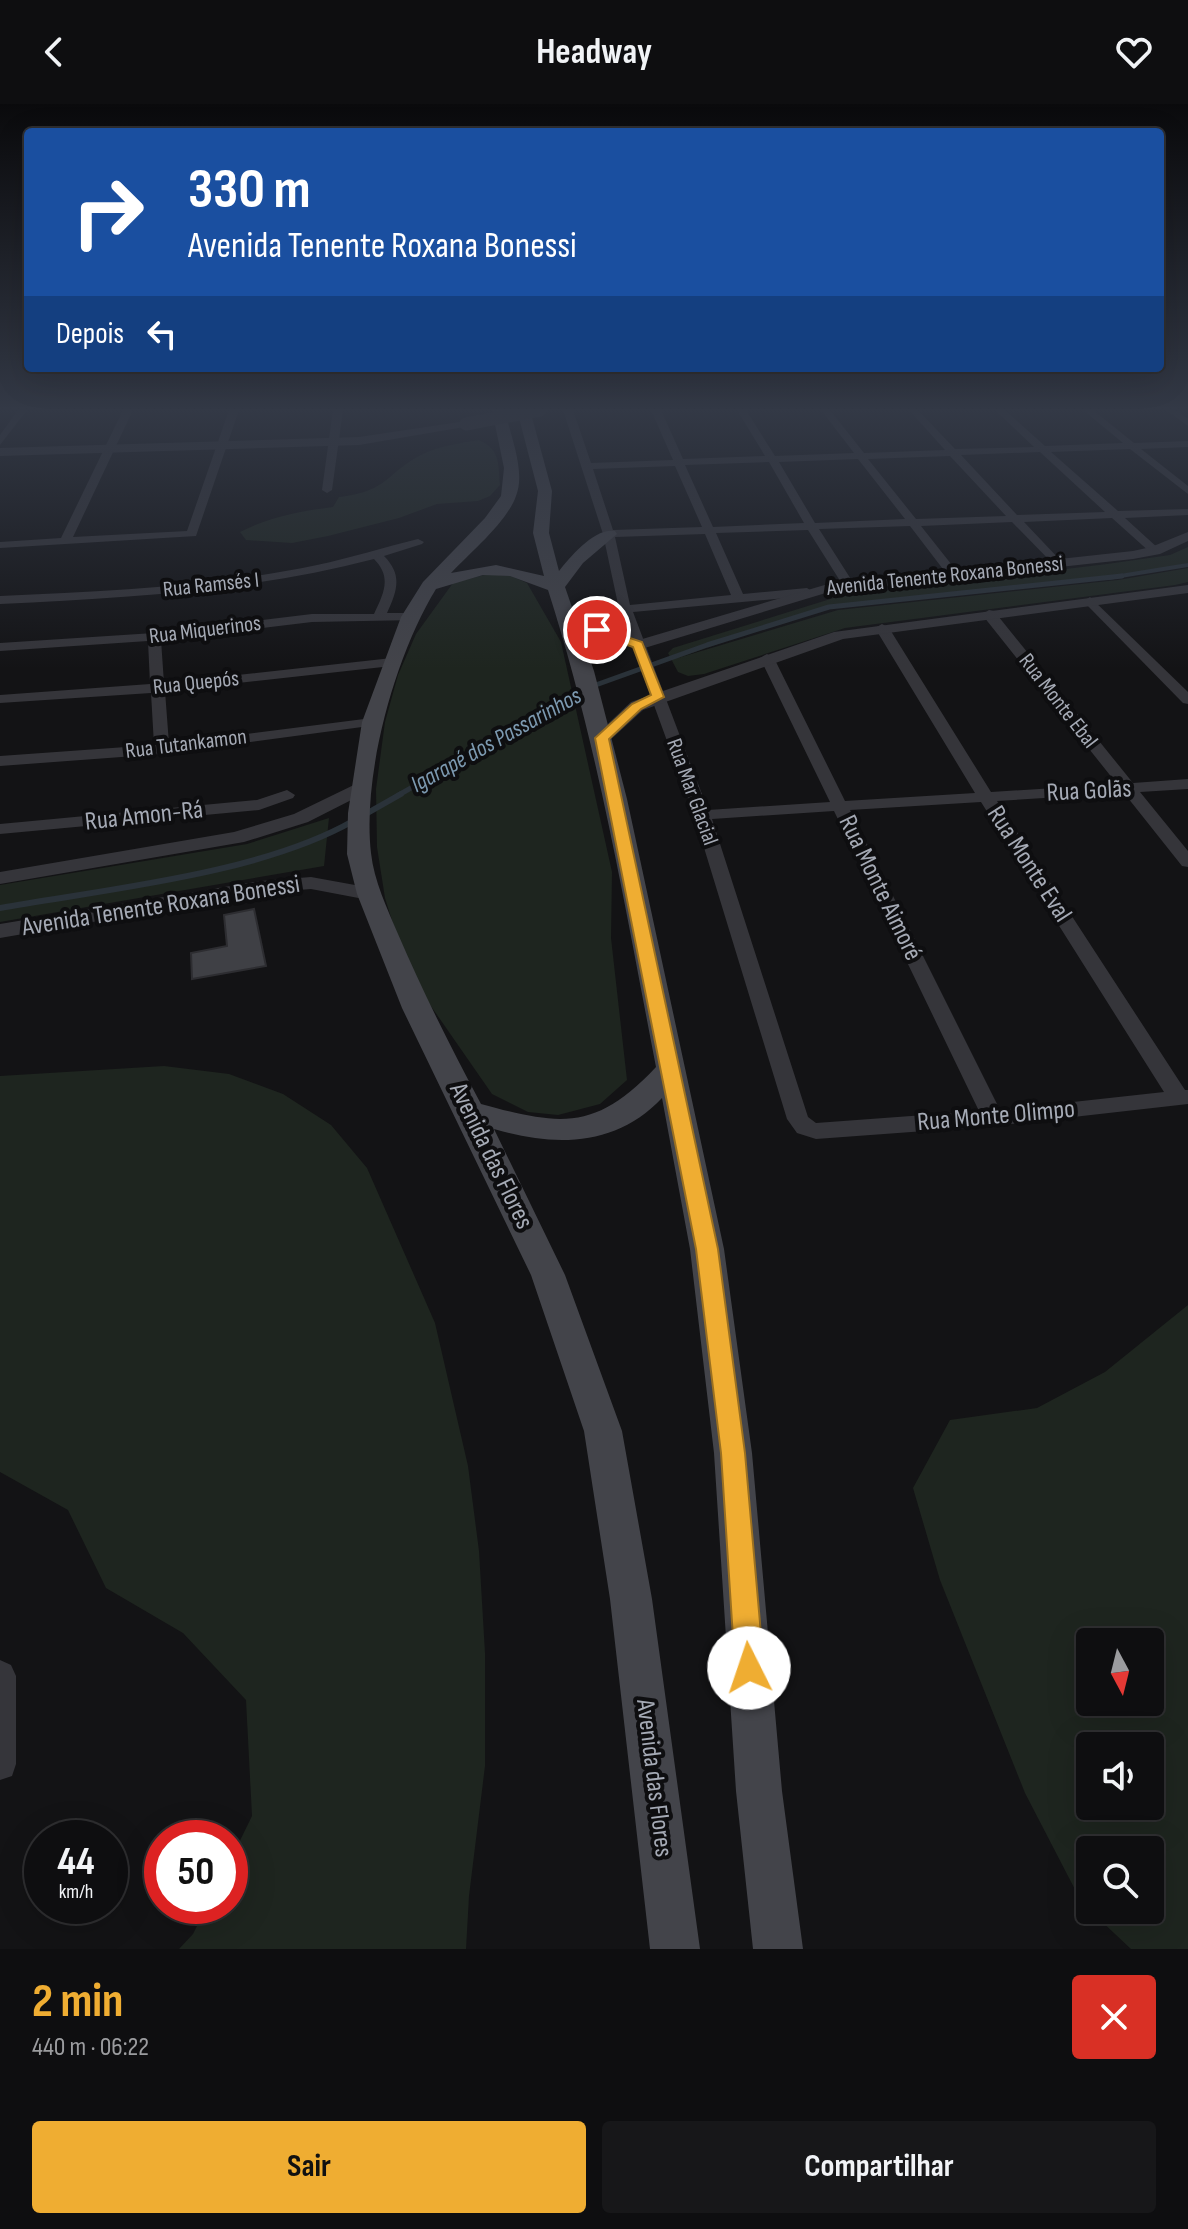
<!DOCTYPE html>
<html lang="pt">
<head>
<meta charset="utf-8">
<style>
  body { margin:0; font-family:"Sofia Sans Condensed",sans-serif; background:#171719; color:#f1f3f6; height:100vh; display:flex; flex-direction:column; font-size:30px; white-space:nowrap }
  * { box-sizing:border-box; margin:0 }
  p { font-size:26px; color:#9b9c9f }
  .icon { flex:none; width:44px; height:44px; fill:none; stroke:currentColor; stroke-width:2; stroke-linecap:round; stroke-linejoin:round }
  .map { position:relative; height:1845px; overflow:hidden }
  .details { display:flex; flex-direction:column; background:#0e0e10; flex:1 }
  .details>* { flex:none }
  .guide { position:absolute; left:24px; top:24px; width:1140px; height:244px; border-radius:8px; box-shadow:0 8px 32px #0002,0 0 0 2px #2e2e30; background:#1a4fa0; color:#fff; overflow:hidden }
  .needle { width:52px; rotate:173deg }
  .controls { position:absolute; left:1076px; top:1524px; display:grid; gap:16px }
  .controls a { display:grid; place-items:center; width:88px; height:88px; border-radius:8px; background:#0e0e10; box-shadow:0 8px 32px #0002,0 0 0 2px #2e2e30; font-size:40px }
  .speed { position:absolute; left:24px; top:1716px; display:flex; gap:16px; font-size:40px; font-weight:700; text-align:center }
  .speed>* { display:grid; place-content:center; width:104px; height:104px; border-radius:50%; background:#0e0e10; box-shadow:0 8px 32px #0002,0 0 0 2px #2e2e30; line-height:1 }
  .speed small { font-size:20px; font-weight:400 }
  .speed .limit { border:12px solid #d22; background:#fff; color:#111 }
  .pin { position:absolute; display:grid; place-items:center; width:68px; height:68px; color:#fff; margin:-34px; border:4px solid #fff; border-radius:50%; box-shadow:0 2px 8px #0007 }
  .me { position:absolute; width:88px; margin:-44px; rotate:356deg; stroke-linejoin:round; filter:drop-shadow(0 0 6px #0008) }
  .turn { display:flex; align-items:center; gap:28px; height:168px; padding:0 32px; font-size:36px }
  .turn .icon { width:104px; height:104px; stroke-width:2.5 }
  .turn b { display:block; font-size:56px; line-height:68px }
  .then { display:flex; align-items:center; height:76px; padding:0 32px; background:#0003; gap:16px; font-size:30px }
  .round { display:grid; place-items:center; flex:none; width:84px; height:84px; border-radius:8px; background:#171719 }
  .summary { display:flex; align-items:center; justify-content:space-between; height:136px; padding:0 32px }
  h1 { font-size:48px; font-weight:700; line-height:60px; color:#efad32 }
  .action { display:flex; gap:16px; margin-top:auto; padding:16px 32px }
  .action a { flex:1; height:92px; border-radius:8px; background:#efad32; color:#111; font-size:32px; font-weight:700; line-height:92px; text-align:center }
  .action a+a { background:#171719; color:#f1f3f6 }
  header { display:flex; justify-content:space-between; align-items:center; height:104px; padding:0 32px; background:#0e0e10; font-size:36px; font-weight:700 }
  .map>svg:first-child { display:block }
  .green { fill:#1e251f; fill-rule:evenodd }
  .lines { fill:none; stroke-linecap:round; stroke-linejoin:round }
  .stream-far2 { stroke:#2a3239; stroke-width:4 }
  .stream-far1 { stroke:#2a3239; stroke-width:5 }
  .stream { stroke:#2a3239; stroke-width:6 }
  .building { fill:#3f4045; stroke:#2d2d31; stroke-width:2 }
  .minor { fill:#35353a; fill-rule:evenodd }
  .tertiary { fill:#35353a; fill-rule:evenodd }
  .secondary { fill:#43444a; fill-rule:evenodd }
  .tertiary-bridge { stroke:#35353a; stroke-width:13 }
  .route { fill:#efad32; stroke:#9b7020; stroke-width:2 }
  .labels { text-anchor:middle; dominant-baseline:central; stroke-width:8; stroke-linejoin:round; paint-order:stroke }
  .far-street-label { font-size:22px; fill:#a5aab5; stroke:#0e0e10 }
  .far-water-label { font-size:24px; font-style:italic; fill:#7c99b0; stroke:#0e0e10 }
  .street-label { font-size:26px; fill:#a5aab5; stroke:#0e0e10 }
</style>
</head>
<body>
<header><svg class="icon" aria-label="back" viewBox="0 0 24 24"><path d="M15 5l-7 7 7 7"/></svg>Headway<svg class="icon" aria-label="heart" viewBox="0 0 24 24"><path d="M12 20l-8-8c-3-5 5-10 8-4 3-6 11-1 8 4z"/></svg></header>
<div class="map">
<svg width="1188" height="1845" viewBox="0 0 1188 1845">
  <rect width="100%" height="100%" fill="#131315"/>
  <g class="green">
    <path d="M479 336C501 346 498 360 500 381L490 392 478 397 437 400 399 414 328 432 292 439 246 436 240 428C269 413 301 407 333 403L339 393C390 387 385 369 423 350 440 342 460 339 479 336Z"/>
    <path d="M1188 443V459L1150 467 823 503 678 554 838 506 1118 476 1188 464V478L1175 481 845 524 704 570 688 572 678 568 668 549 673 544 840 492 1107 460 1170 451Z"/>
    <path d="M488 470 511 472 527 479 561 538 612 768 611 834 627 976 600 1000 558 1011 528 1008 492 990 426 895 395 826 385 794 377 743 376 685 385 618 398 571 416 530 453 479Z"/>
    <path d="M329 714 324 762 0 818V781L247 740Z"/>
    <path d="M164 962 229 970 283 990 331 1021 367 1064 435 1219 468 1362 479 1447 485 1549V1662L469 1792 466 1845H179L193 1830 207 1802H230V1757L252 1712 246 1596 183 1529 106 1484 68 1406 0 1368V972Z"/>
    <path d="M1188 1201V1845H1131L1082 1799 1025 1689 940 1476 913 1384 950 1316 1037 1304 1105 1268ZM1150 1538V1598H1090V1538ZM1150 1642V1702H1090V1642ZM1150 1746V1806H1090V1746Z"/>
  </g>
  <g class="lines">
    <path class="stream-far2" d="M1108 474 1188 461"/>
    <path class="stream-far1" d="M397 692 579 587 707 541 829 503 1122 472"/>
    <g class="stream">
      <path d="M364 711 401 690"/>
      <path d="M0 804C107 785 260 770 353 717"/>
    </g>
  </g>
  <path class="building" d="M254 805 266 862 192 875 191 849 227 842 224 811Z"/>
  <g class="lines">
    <g class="minor">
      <path d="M18 306H27L0 341V331Z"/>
      <path d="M123 306H133L73 433 187 427 229 306H239L196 432 0 444V438L61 434Z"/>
      <path d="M333 306H343L332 386 327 389 322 386Z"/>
      <path d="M563 306H573L591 359 673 356 651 306H661L683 355 765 352 737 306H746L775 352 854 349 821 306H830L864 349 945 346 909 306H918L955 345 1034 343 995 306H1005L1045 342 1123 339 1083 306H1093L1134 339 1188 337V343L1141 345 1188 382V390L1130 345 1051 348 1118 407 1188 405V411L1125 414 1159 445V449H1151L1112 414 1024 418 1061 457 1063 460 1057 464 1012 418 921 422 959 470 953 474 949 473 910 422 819 425 854 480 848 484 842 480 808 426 716 429 743 490 807 484 813 488 807 492 633 508 708 706 830 698 760 554 767 550 774 554 845 697 975 689 875 524 882 520 889 524 991 688 1117 680 984 513 983 510 989 506 994 507 1133 679 1188 675V685L1140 688 1188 747V763L1182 762 1124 689 997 697 1185 986H1188V1000L993 1022 816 1035 797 1029 787 1015 694 711 619 505 603 430ZM1040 348 1105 408 1017 411 961 351ZM950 352 1006 412 916 415 868 355ZM858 355 905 415 815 419 779 358ZM769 358 804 419 713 423 685 361ZM675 362 702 423 613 426 593 365ZM705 430 731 491 630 501 615 433ZM981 698 1164 988 1000 1006 850 706ZM834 707 979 1007 816 1019 808 1013 712 715Z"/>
      <path d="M1166 306H1176L1188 315V322Z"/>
      <path d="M418 435 424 438 422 440 384 452C403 471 397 487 387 509H410L416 513 415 516 312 518 161 536 164 579 392 554 399 558 392 562 165 587 169 640 372 614 377 615V621L162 650 0 662V652L154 641 151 589 0 599V591L150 580 148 537 0 547V539L154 529 312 510H374C384 489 392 473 374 455 252 487 125 494 0 500V492C106 487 213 483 317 461 351 454 384 443 418 435Z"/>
      <path d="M1090 493 1188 588V600L1183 599 1086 500 1084 497Z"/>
      <path d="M287 686 295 691 293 694 259 706 0 730V720L257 696Z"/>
      <path d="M0 1556 11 1561 16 1572V1660L12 1672 0 1676Z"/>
    </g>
    <g class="tertiary">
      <path d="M466 317 472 320 470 322 359 341 0 352V344L359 333Z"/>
      <path d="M1188 428V437L1160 450 1133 455 829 488 638 546 560 514 563 511H573L639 536 828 480 1133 447 1151 443Z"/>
      <path d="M1188 481V489L843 535 643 606 608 638H596L593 634 631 598 834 528Z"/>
      <path d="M362 677 371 683 369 687 308 718 244 738 0 780V768L234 728 294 710Z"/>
      <path d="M311 773 377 785 380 790 369 796 311 785 261 789 0 834V820L261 777Z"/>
    </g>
    <path class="secondary" d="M492 306H505C510 331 526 367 516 392 507 418 470 449 451 469L496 461 544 472 533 429 538 387 517 306H530L552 387 549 429 559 467C570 453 595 423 615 427L617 430 583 459 565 483 594 567 627 695 724 1145 752 1349 782 1687 803 1845H753L736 1687 714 1349 690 1145 662 994C616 1043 554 1043 494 1025L565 1171 622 1327 652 1495 700 1845H650L610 1495 584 1327 531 1171 402 904 357 790 347 750 348 709 362 618 401 513 423 478 485 414 501 392 504 364ZM483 471 510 472 548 486C598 642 625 803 656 963 596 1027 561 1022 481 1000 451 944 423 888 398 830 387 804 374 777 371 749 362 670 395 552 436 485Z"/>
    <path class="tertiary-bridge" d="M466 320 540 306"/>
  </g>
  <linearGradient id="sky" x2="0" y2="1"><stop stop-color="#0a0a0c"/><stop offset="0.54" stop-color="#333946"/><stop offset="1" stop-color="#333946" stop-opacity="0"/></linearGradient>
  <rect width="1188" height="565" fill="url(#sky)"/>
  <path class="route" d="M597 523 642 538 664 593 641 605 609 635 718 1145 745 1349 764 1564 759 1574 749 1578 739 1574 735 1564 721 1349 696 1145 595 634 632 600 651 591 633 543 593 529 591 526Z"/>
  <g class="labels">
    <g class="far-street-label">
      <text transform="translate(945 472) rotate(-6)">Avenida Tenente Roxana Bonessi</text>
      <text transform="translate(211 481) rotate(-6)">Rua Ramsés I</text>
      <text transform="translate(205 526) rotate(-7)">Rua Miquerinos</text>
      <text transform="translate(196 579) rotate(-6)">Rua Quepós</text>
      <text transform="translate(1058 597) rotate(52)">Rua Monte Ebal</text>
      <text transform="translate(186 640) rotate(-7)">Rua Tutankamon</text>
      <text transform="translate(692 688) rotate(70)">Rua Mar Glacial</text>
    </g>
    <g class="far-water-label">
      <text transform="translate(496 636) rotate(-29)">Igarapé dos Passarinhos</text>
    </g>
    <g class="street-label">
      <text transform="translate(1089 687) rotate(-3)">Rua Golãs</text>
      <text transform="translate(144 712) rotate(-6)">Rua Amon-Rá</text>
      <text transform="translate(1029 760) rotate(57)">Rua Monte Eval</text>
      <text transform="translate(880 784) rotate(64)">Rua Monte Aimoré</text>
      <text transform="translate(161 802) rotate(-9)">Avenida Tenente Roxana Bonessi</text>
      <text transform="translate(996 1012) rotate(-5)">Rua Monte Olimpo</text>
      <text transform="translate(491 1052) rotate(64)">Avenida das Flores</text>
      <text transform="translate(654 1674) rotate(83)">Avenida das Flores</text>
    </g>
  </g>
</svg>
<div class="controls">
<a><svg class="needle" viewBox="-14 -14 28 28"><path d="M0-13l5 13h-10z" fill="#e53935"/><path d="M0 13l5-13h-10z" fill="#9b9c9f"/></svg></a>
<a><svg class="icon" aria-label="sound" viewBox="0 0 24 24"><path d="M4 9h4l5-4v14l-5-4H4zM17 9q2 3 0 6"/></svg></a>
<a><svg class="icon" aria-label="search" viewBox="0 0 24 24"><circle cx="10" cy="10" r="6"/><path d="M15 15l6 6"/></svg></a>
</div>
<div class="speed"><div>44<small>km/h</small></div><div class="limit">50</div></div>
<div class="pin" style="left:597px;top:526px;background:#d93025"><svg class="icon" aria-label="arrive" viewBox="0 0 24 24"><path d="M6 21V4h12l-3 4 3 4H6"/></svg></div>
<svg class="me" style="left:749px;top:1564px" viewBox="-20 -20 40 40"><circle r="19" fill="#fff"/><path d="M0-13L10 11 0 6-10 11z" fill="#efad32"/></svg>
<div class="guide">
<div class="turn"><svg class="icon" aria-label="right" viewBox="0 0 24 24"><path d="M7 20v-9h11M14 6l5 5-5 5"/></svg><div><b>330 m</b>Avenida Tenente Roxana Bonessi</div></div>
<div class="then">Depois<svg class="icon" aria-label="left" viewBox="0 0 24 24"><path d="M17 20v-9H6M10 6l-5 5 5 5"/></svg></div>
</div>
</div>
<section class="details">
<div class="summary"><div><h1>2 min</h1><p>440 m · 06:22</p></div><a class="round" style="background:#d93025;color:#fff"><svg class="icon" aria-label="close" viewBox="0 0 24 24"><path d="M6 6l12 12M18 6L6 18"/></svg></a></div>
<div class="action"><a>Sair</a><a>Compartilhar</a></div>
</section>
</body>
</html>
